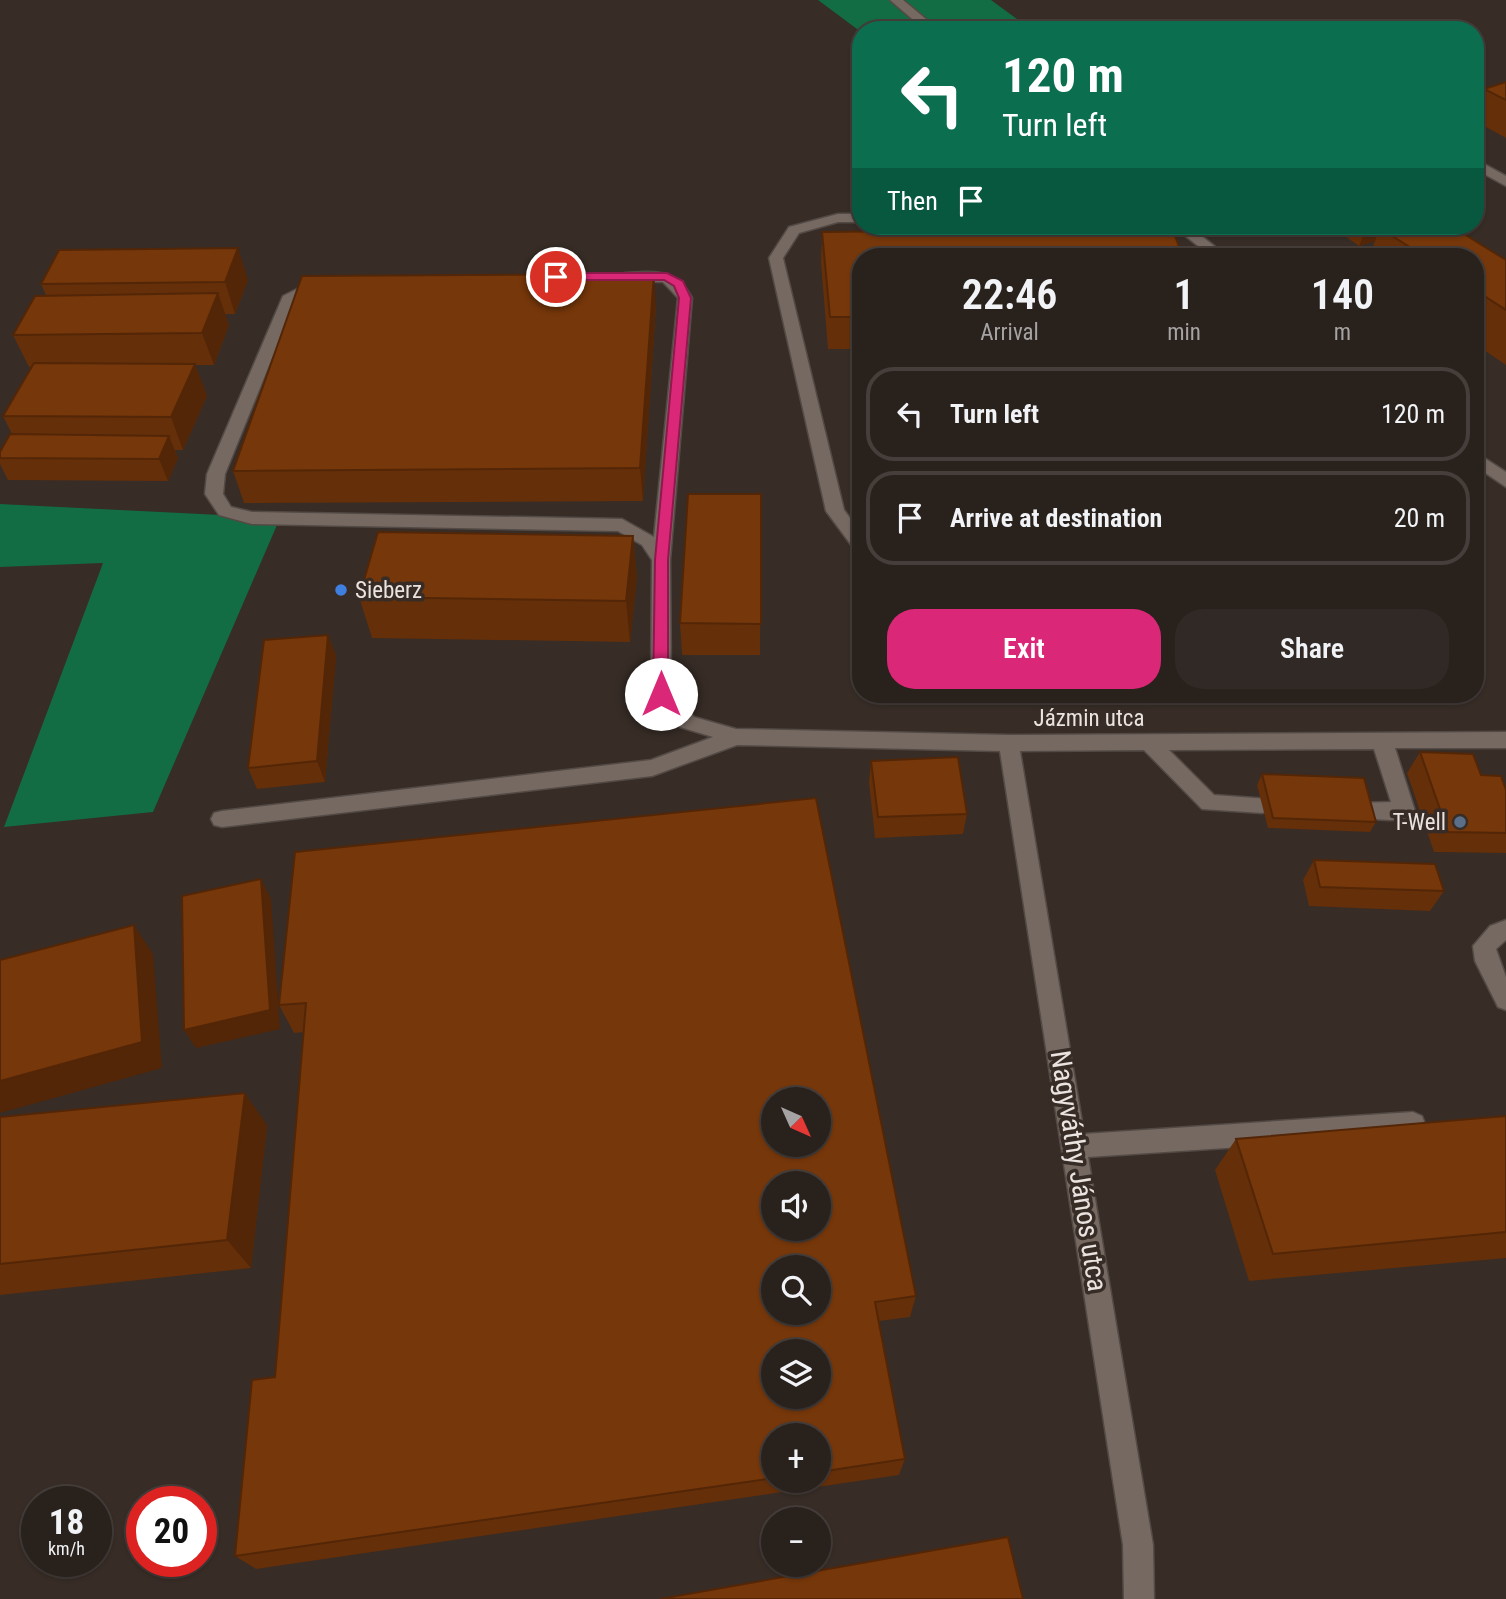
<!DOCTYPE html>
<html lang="en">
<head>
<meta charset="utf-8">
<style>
  body { margin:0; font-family:"Roboto Condensed",sans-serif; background:#312925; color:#f1f3f6; height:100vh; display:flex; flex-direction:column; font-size:26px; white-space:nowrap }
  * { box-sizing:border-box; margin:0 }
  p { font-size:23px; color:#a5a3a3 }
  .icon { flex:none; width:38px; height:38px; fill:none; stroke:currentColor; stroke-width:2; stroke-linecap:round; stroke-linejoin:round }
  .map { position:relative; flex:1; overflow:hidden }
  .sheet { position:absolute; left:852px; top:248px; width:632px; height:455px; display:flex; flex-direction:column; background:#29211c; border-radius:28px; box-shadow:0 2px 5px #0004,0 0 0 2px #453e3b }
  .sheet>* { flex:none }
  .hud { position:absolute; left:852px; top:21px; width:632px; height:214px; border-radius:28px; box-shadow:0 2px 5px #0004,0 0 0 2px #453e3b; background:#0b6e4f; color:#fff; overflow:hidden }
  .needle { width:46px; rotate:135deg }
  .controls { position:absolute; left:761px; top:1087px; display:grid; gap:14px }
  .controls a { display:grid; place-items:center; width:70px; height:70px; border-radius:50%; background:#29211c; box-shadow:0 2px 5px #0004,0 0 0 2px #453e3b; font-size:35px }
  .speed { position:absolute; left:21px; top:1486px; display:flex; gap:14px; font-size:35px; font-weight:700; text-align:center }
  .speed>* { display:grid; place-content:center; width:91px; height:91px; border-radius:50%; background:#29211c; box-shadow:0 2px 5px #0004,0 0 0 2px #453e3b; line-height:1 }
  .speed small { font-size:18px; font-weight:400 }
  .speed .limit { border:10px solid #d22; background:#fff; color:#111 }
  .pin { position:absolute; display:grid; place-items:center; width:60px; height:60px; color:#fff; margin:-30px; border:4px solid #fff; border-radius:50%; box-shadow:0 2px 7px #0007 }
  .me { position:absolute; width:77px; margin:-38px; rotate:0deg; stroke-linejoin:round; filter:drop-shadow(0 0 5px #0008) }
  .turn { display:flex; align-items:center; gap:24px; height:147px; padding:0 35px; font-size:32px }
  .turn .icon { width:91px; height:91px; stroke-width:2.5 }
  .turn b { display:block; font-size:49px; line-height:60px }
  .then { display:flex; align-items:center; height:66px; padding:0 35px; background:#0003; gap:14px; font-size:26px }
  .eta { display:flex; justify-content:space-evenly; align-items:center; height:119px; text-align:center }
  .eta b { font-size:42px; font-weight:600; line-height:49px }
  .action { display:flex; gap:14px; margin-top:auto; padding:14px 35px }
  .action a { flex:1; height:80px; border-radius:28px; background:#db2777; color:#fff; font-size:28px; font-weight:600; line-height:80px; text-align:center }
  .action a+a { background:#312925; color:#f1f3f6 }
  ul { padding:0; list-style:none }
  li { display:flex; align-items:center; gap:21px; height:94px; margin:0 14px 10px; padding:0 21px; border:4px solid #453e3b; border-radius:28px }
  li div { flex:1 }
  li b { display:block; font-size:26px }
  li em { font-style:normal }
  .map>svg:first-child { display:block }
  .forest { fill:#126c44 }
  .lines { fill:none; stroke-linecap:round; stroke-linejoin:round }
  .minor-casing { stroke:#534a45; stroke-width:3 }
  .minor { fill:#766962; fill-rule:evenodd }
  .wall { fill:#652f09; fill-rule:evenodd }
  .shaded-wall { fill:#532607 }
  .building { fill:#76370a; stroke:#532607; stroke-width:2; fill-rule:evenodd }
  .route { fill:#db2777; stroke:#8e194d; stroke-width:2 }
  .shop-dot { fill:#3f7fe0; stroke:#372c26; stroke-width:2.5 }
  .service-dot { fill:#5c6f8a; stroke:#372c26; stroke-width:2.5 }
  .labels { text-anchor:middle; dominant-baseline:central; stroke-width:7; stroke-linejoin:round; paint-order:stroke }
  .poi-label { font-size:23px; fill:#ebe3df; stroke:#372c26; text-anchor:start }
  .street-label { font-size:23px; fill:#ebe3df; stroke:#372c26 }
  .near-street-label { font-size:28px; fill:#ebe3df; stroke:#372c26 }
</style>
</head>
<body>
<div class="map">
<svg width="1506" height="1599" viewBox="0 0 1506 1599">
  <rect width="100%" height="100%" fill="#372c26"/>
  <g class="forest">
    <path d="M818 0H991L1032 30 861 32Z"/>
    <path d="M0 504 280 518 153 812 4 827 103 563 0 567Z"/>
  </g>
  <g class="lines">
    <g class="minor-casing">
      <g id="minor">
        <path d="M890 0H903L939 30H925Z"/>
        <path d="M1475 159 1506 176V186L1475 169Z"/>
        <path d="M838 214H861V222H838L799 233 783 258 844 510 861 533V552L855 550 826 511 769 258 789 227Z"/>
        <path d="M1173 226H1189L1228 257H1212Z"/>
        <path d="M644 272C668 271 681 277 692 298L670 560 671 692 694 717 736 729 1009 735 1506 732V748H1395L1415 811 1411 817C1396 822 1372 820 1357 815L1353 809 1357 803 1391 802 1374 749 1169 750 1214 795 1269 799 1273 805 1269 811 1262 813 1202 809 1144 750 1020 751 1084 1134 1413 1112 1422 1116 1425 1124 1422 1132 1413 1136 1088 1157 1153 1545 1154 1599H1124L1123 1545 1000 751 737 745 652 776 222 827 214 825 211 819 214 813 222 811 651 760 713 737 680 727 651 694 652 560 642 545 618 531 252 524 219 515 205 494 207 474 283 296 321 277 326 278V284L296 299 225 474 223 494 231 507 252 512 622 519 654 537 678 298 663 282 625 281 618 277 625 273Z"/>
        <path d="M1475 452 1506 472V487L1475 466Z"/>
        <path d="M1506 920V940L1496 949 1506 977V1010L1498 1007 1475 961 1473 946 1490 926Z"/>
      </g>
    </g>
    <use href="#minor" class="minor"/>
  </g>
  <g class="wall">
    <path d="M1506 82V138L1475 121V111L1484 89Z"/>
    <path d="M1095 226H1153L1152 228 861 257V500H856L851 365 852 349H828L821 263 822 232 1095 229Z"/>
    <path d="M1340 226H1451L1506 260V365L1475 344V257H1369L1375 241 1359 246 1338 231Z"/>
    <path d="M248 280 235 314H225L229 325 214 365H195L207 396 183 450H175L178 458 168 481 8 480 0 464V452L12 434 3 416 31 367H29L13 335 46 295 41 284Z"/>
    <path d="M656 306 643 501 244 503 233 471Z"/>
    <path d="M761 494 760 655H682L680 623Z"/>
    <path d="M633 536 637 577 630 642 372 638 359 597Z"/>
    <path d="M328 635 336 656 325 782 257 789 248 768Z"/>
    <path d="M959 695H1450L960 703Z"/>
    <path d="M1420 752 1506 790V853L1434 852 1407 773Z"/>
    <path d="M871 761 967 814 963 834 875 838 869 782Z"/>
    <path d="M1262 774 1376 822 1370 832 1268 828 1257 785Z"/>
    <path d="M295 852 916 1296 910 1317 879 1321 905 1459 899 1475 256 1569 235 1556 275 1377 304 1032 294 1033 279 1005ZM774 1435H819V1480H774Z"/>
    <path d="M1314 860 1444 891 1430 911 1309 906 1303 880Z"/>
    <path d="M1506 1116V1258L1249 1281 1215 1170 1236 1139Z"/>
    <path d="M0 1117 267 1125 251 1268 0 1295Z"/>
  </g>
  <g class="shaded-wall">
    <path d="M1139 226H1153L1151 233 1109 234Z"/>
    <path d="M1367 226H1424L1380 228 1375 241 1359 246Z"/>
    <path d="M238 248 248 280 235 314 225 282Z"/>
    <path d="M654 274 656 306 643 501 640 468Z"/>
    <path d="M218 293 229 325 214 365 202 333Z"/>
    <path d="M195 364 207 396 183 450 171 417Z"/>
    <path d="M169 436 178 458 168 481 159 459Z"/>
    <path d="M633 536 637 577 630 642 626 601Z"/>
    <path d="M328 635 336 656 325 782 317 761Z"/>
    <path d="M261 879 271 899 280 1029 196 1048 184 1030Z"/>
    <path d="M134 925 153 954 162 1068 0 1113V1081Z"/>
    <path d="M245 1093 267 1125 251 1268 227 1240Z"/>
  </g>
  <g class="building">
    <path d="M1506 82V100L1484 89Z"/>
    <path d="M1100 226H1139L1129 228 1103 229Z"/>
    <path d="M1386 226H1451L1506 260V310L1475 290V257H1425L1380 228Z"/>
    <path d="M1172 228 1183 257H861V317H830L822 232Z"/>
    <path d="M238 248 225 282 41 284 59 250Z"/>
    <path d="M654 274 640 468 233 471 302 276Z"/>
    <path d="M218 293 202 333 13 335 35 296Z"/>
    <path d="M853 333H861V468H859Z"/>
    <path d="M34 363 195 364 171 417 3 416Z"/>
    <path d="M10 434 169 436 159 459 0 458V452Z"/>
    <path d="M688 494H761V624L680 623Z"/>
    <path d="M378 532 633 536 626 601 359 597Z"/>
    <path d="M328 635 317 761 248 768 264 640Z"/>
    <path d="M1420 752 1473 754 1481 775 1501 776 1506 790V833L1448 832Z"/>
    <path d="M958 757 967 814 878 817 871 761Z"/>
    <path d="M1262 774 1364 778 1376 822 1273 818Z"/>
    <path d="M816 798 916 1296 875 1302 905 1459 819 1472V1435H774V1478L235 1556 252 1380 275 1377 306 1003 279 1005 295 852ZM774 1099H819V1144H774ZM774 1183H819V1228H774ZM774 1267H819V1312H774ZM774 1351H819V1396H774Z"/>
    <path d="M1314 860 1435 864 1444 891 1320 887Z"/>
    <path d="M261 879 270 1010 184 1030 182 896Z"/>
    <path d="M134 925 142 1042 0 1081V960Z"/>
    <path d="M245 1093 227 1240 0 1264V1117Z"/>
    <path d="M1506 1116V1232L1273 1254 1236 1139Z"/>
    <path d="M1008 1537 1023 1599H660Z"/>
  </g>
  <path class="route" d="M667 273 683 281 691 298 668 560V694L661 699 653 694 655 560 679 298 674 286 664 280H556L550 277 556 273Z"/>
  <circle class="shop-dot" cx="341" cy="590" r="7"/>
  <circle class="service-dot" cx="1460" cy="822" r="7"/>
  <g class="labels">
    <g class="poi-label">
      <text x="355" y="590">Sieberz</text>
      <text x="1446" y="822" text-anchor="end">T-Well</text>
    </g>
    <g class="street-label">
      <text x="1089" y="718">Jázmin utca</text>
    </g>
    <g class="near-street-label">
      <text transform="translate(1079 1171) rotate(81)">Nagyváthy János utca</text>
    </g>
  </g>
</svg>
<div class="controls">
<a><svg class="needle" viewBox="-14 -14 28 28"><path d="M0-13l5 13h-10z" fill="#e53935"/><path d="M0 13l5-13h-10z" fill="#a5a3a3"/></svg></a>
<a><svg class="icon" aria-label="sound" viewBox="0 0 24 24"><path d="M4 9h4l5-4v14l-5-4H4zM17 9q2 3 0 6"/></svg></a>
<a><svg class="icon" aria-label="search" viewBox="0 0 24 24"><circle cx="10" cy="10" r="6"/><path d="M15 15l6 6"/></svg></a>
<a><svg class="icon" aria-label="layers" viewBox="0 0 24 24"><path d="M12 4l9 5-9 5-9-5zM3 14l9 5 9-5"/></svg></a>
<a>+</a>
<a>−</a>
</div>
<div class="speed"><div>18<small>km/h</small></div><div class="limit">20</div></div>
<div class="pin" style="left:556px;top:277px;background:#d93025"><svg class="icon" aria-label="arrive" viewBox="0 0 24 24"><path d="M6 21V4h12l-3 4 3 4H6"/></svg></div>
<svg class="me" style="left:661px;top:694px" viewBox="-20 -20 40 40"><circle r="19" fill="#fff"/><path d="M0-13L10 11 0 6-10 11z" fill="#db2777"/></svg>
<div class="hud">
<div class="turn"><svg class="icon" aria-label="left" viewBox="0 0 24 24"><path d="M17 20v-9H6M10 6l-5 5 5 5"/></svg><div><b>120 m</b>Turn left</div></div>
<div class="then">Then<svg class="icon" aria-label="arrive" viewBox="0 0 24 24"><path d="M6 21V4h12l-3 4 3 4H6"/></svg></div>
</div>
<section class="sheet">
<div class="eta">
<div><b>22:46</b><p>Arrival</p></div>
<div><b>1</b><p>min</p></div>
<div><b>140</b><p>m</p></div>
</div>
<ul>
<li><svg class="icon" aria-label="left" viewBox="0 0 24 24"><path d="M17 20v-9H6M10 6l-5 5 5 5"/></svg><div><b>Turn left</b></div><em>120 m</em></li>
<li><svg class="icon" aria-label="arrive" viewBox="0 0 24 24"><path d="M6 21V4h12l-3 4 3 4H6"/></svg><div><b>Arrive at destination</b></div><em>20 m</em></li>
</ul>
<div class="action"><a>Exit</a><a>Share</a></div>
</section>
</div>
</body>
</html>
